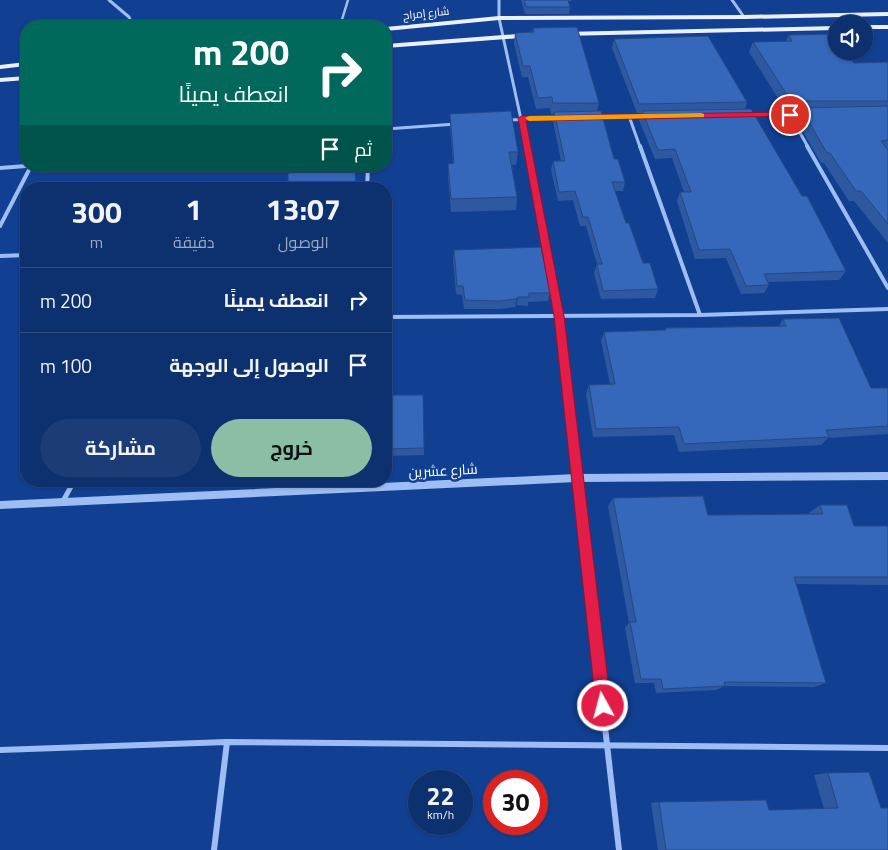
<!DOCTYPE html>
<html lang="ar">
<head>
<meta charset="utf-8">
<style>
  body { margin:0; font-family:"Titillium Web",Cairo,sans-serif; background:#1b3c76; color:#f1f3f6; direction:rtl; height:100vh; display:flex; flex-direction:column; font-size:19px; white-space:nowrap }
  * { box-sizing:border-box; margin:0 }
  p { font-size:16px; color:#9aa9c2 }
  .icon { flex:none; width:28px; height:28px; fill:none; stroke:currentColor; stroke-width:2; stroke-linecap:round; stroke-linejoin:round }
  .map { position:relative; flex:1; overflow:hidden; direction:ltr }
  .side { position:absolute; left:20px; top:182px; width:372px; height:305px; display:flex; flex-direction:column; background:#0d306e; border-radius:20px; box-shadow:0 1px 4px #0004,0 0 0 1px #2d4b81; direction:rtl }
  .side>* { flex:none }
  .top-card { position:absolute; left:20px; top:20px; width:372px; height:152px; border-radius:20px; box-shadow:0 1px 4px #0004,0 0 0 1px #2d4b81; direction:rtl; background:#00695c; color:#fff; overflow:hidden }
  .tools { position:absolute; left:828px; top:15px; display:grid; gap:10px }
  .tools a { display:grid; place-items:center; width:45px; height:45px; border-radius:50%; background:#0d306e; box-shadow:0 1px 4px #0004,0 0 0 1px #2d4b81; font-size:25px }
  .speed { position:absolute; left:408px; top:770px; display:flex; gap:10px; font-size:25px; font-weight:700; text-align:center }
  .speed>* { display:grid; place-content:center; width:65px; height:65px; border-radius:50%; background:#0d306e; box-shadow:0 1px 4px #0004,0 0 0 1px #2d4b81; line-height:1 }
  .speed small { font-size:12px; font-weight:400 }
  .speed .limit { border:8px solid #d22; background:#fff; color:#111 }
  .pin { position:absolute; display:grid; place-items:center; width:42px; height:42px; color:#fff; margin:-21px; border:2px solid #fff; border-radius:50%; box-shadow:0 1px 5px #0007 }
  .me { position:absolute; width:55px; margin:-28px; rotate:353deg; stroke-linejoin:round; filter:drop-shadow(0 0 4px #0008) }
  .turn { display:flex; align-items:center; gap:18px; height:105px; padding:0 20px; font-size:22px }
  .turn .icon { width:65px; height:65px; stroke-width:2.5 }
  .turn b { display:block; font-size:35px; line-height:42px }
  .then { display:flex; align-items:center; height:48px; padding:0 20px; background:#0003; gap:10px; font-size:19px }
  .eta { display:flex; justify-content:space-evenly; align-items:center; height:85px; text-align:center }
  .eta b { font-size:30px; font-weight:700; line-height:35px }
  .action { display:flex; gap:10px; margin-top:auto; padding:10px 20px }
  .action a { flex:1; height:58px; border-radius:30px; background:#8abfa5; color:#111; font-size:20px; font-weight:700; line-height:58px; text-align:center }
  .action a+a { background:#1b3c76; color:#f1f3f6 }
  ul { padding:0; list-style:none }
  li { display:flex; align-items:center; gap:15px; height:65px; padding:0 20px; border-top:1px solid #2d4b81 }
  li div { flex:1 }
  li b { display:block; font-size:19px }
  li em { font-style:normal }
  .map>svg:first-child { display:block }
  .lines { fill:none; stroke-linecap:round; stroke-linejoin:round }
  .service { stroke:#9ebef3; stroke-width:2.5 }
  .minor-far3 { stroke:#9ebef3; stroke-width:3 }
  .minor-far2 { stroke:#9ebef3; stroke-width:4 }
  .minor-far1 { stroke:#9ebef3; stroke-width:5 }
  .minor { stroke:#9ebef3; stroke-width:6 }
  .tertiary { fill:#9ebef3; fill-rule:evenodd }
  .primary { fill:#eaf0ff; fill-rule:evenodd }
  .wall { fill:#2e59a0 }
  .shaded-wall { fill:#254882 }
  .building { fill:#3567ba; stroke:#254882 }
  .route { fill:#e11d48; stroke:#92132f }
  .slow { fill:#f59e0b }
  .labels { text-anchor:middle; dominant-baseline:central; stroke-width:5; stroke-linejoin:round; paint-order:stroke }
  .far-street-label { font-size:11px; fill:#fff; stroke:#114093 }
  .street-label { font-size:14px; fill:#fff; stroke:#114093 }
</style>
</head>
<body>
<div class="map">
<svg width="888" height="850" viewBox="0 0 888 850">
  <rect width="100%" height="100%" fill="#114093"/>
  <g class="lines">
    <path class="service" d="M340 26 348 0"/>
    <g class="minor-far3">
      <path d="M109 0 129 17 133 26"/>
      <path d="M499 0V18L527 147"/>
      <path d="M732 0 744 17"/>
      <path d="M749 115 803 114"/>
      <path d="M790 115 808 147"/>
      <path d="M629 116 640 147"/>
      <path d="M596 117 645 116"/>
      <path d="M506 120 560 118"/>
      <path d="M386 129 456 124"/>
    </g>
    <g class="minor-far2">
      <path d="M526 146 561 330"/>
      <path d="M640 146 700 315"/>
      <path d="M807 146 888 288"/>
      <path d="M0 168 26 166"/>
      <path d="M367 189 368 166"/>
      <path d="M0 226 31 166"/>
      <path d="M0 256 26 255"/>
      <path d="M386 317 700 315 888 309"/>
    </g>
    <g class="minor-far1">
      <path d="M560 329 587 561"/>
      <path d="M62 503 74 481"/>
    </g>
    <g class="minor">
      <path d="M586 560 619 850"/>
      <path d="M0 750 227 742 888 748"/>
      <path d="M214 850 227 742"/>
    </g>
    <path class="tertiary" d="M888 472V480L576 482 0 509V501L576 474Z"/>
    <g class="primary">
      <path d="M888 12V16L744 19 499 20 386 31V27L499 16 744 15Z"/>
      <rect x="864" y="25" width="24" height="4"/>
      <path d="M836 26V30L563 36 559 34 563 32Z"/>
      <path d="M531 33 535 35 534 37 386 48V44Z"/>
      <path d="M26 62V66L0 69V65Z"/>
      <path d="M26 76V80L0 82V78Z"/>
    </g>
  </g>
  <g class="wall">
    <path d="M521 0H573L568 2 570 7 569 14H525Z"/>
    <path d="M533 28 599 103 597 111 614 159 625 182 623 191H615L626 223 643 263 658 289 655 298 601 299 594 273 597 264 586 226H580L573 200 558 201 551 170 553 161H561L553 121 554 114H551L550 108 536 109 528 77H522L514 43 515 33 532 32Z"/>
    <path d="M789 35 854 63 888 62V243L854 201H849L824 163H821L795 118 799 111H786L749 52 753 42 786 41Z"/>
    <path d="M614 39 747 102 745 109 846 271 839 280 768 282 769 285 764 293 741 294 726 258 695 259 677 201 680 192H684L672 158 655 159 639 120 641 113H637L612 48Z"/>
    <path d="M450 114 518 152 516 165H512L517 197 516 210 451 212 448 177V164L453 163 450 127Z"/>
    <path d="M454 250 550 293 548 301 528 302V306L517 305 515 307 499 309H464L462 295 456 294 453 259Z"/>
    <path d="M783 319 871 388H888V434L828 438 821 445 679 452 674 435 593 437 586 394 589 385 610 384 601 341 604 332 664 330 666 328 779 326Z"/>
    <path d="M386 395H423L424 455 386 456Z"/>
    <path d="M613 498 708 515H810L809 513 820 505 854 526H888V585L796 584 826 683 814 687 725 686 716 690 656 693 654 683H635L625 628 629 623 608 506Z"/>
    <path d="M828 773 881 808 888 850H658L651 803 659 802 769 810 824 809 814 775Z"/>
  </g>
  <path class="shaded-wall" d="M518 297 517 305 515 307 516 299Z"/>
  <g class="building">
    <path d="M524 0H568L570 7H526Z"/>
    <path d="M577 27 599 103H553L552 97 538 98 530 66H523L515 33 534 32 533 28Z"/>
    <path d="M832 34 836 39V51H845L854 63 888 62V101H791L753 42 792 41 789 35Z"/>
    <path d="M708 36 747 102 639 104 614 39Z"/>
    <path d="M888 106V140L881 141 888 150V224L861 191H856L830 153H827L801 108Z"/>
    <path d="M751 109 802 196H807L846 271 764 274 769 285 746 286 730 249 699 250 680 192H691L675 149 658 150 642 111Z"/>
    <path d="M511 111 518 152H509L517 197 451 199 448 164 454 163 450 114Z"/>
    <path d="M601 111 614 159H618L625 182H612L626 223H629L643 263H650L658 289 603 291 597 264H602L588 217H583L575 191 559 192 553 161H565L554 112Z"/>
    <path d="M355 167 356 189H288V173Z"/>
    <path d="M541 247 550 293H529V297H518L516 299 499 301 465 300 463 286H457L454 250Z"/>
    <path d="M839 318 871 388H888V426L826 430 829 437 684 444 679 427 596 429 589 385 615 384 604 332 666 330V328L786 326 783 319Z"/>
    <path d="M386 395H423L424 448 386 449Z"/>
    <path d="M703 496 708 515 823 514 820 505H847L854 526H888V577H794L826 683 724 682 725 686 663 689 661 679H641L630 622H636L613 498Z"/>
    <path d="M869 772 881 808H888V850H666L659 802 766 800 769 810 838 808 828 773Z"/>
  </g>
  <path class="route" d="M790 112 792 113V116L526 121 564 316 611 706 608 711 603 713 598 711 596 706 554 316 518 118 522 116Z"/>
  <path class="slow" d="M701 113 704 114V117L529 121 525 118 529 116Z"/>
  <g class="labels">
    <g class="far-street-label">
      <text transform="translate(426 13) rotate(-6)">شارع إمراح</text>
    </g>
    <g class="street-label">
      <text transform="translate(443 470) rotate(-3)">شارع عشرين</text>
    </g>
  </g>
</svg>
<div class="tools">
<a><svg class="icon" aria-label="sound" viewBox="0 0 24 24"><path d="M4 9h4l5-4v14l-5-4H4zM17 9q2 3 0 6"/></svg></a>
</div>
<div class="speed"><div>22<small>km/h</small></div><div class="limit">30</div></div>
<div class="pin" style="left:790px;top:115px;background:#d93025"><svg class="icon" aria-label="arrive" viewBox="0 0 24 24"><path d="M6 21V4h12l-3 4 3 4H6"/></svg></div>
<svg class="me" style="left:603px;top:706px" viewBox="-20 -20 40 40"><circle r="17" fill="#e11d48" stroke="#fff" stroke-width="3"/><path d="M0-11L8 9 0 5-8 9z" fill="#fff"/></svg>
<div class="top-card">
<div class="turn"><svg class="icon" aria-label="right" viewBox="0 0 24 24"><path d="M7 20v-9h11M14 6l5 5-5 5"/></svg><div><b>200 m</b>انعطف يمينًا</div></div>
<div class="then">ثم<svg class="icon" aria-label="arrive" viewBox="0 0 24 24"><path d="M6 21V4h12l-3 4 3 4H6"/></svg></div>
</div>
<section class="side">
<div class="eta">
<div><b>13:07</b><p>الوصول</p></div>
<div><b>1</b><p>دقيقة</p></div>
<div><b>300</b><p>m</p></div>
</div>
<ul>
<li><svg class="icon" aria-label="right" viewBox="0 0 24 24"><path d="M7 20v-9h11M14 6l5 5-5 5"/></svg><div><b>انعطف يمينًا</b></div><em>200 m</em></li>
<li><svg class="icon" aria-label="arrive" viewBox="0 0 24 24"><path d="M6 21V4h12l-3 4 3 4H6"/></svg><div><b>الوصول إلى الوجهة</b></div><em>100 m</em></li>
</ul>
<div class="action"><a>خروج</a><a>مشاركة</a></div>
</section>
</div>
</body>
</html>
